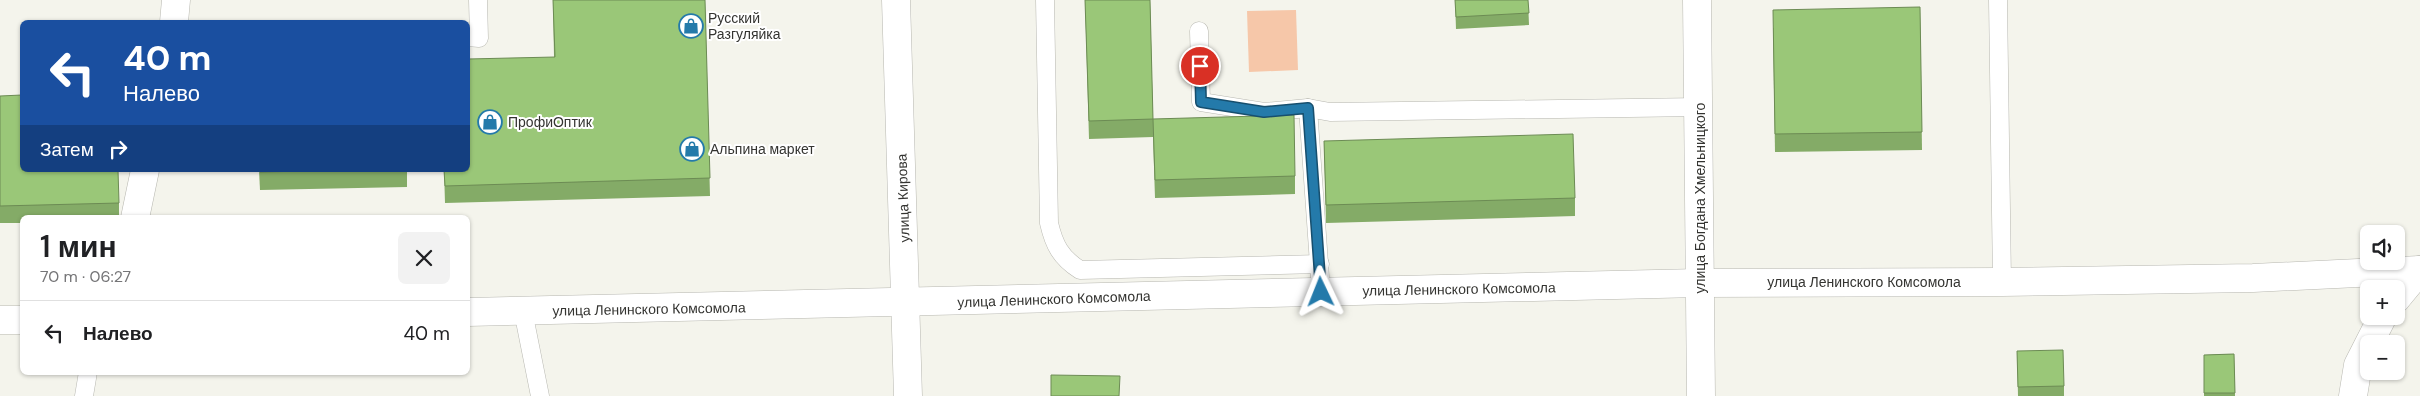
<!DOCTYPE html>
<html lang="ru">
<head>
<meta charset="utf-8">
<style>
  body { margin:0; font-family:"DM Sans",sans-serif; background:#f2f2f2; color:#202124; height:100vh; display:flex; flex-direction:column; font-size:19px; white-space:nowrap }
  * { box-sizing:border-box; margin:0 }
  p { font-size:16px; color:#757577 }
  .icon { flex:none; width:28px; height:28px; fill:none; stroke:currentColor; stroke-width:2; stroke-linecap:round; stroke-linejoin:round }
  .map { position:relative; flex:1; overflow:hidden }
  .drawer { position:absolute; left:20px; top:215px; width:450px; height:160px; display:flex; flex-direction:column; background:#fff; border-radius:8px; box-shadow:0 1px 4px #0004 }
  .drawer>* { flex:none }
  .guide { position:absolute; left:20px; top:20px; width:450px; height:152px; border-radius:8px; box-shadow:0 1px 4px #0004; background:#1a4fa0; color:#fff; overflow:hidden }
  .fabs { position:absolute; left:2360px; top:225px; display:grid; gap:10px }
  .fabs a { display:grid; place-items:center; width:45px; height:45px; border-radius:8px; background:#fff; box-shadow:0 1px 4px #0004; font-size:25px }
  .pin { position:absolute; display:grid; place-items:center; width:42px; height:42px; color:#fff; margin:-21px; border:2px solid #fff; border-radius:50%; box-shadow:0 1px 5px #0007 }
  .me { position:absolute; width:55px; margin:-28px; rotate:358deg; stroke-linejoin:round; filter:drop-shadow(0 0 4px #0008) }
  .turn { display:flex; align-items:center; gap:18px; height:105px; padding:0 20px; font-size:22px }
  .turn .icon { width:65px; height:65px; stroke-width:2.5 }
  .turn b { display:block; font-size:35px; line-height:42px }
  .then { display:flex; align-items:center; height:48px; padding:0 20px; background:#0003; gap:10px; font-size:19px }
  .round { display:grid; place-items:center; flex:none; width:52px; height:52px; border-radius:8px; background:#f2f2f2 }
  .head { display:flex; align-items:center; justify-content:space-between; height:85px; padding:0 20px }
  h1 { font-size:30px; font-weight:600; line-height:38px }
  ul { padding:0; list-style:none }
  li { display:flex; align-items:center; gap:15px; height:65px; padding:0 20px; border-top:1px solid #e0e0e0 }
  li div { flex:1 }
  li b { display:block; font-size:19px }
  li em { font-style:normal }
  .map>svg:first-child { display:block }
  .green { fill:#f6c7a9 }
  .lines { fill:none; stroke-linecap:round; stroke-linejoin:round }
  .lane-casing { stroke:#b7b7b0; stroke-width:19 }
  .street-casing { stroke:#b7b7b0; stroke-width:29 }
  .primary-casing { stroke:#b7b7b0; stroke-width:29 }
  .lane { stroke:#fff; stroke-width:18 }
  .street { stroke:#fff; stroke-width:28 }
  .primary { stroke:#fff; stroke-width:28 }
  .wall { fill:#84ab67 }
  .building { fill:#9ac778; stroke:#6c8b54 }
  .route-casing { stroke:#174f6e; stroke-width:12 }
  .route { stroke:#247aaa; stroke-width:9 }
  .labels { text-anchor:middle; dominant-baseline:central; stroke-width:4; stroke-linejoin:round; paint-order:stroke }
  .poi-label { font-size:14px; fill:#343431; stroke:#fff; text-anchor:start }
  .street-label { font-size:14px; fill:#343431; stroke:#fff }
</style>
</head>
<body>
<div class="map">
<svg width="2420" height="396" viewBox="0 0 2420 396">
  <rect width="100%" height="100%" fill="#f4f4ec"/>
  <path class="green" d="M1296 10 1298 70 1249 72 1247 11Z"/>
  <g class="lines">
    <g class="lane-casing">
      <g id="lane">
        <path d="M1045 0 1049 223C1054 245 1061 258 1080 270L1320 264"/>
        <path d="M1998 0 2002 282"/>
        <path d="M1199 31 1201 102 1264 112 1308 108 1330 112 1700 107"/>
        <path d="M468 37 479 38 478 0"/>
        <path d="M1308 108 1321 292"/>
        <path d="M523 311 540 396"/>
        <path d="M84 396 88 372"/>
      </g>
    </g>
    <g class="street-casing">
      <g id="street">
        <path d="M1697 0 1701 396"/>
        <path d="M174 22 176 0"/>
        <path d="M135 218 145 170"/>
        <path d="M2396 299 2420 270"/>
        <path d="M468 312 1699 283 2002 282 2253 278 2420 270"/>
        <path d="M0 320H22"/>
        <path d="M2353 396 2358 365 2383 316"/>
      </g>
    </g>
    <g class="primary-casing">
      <path id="primary" d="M896 0 908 396"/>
    </g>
    <use href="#lane" class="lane"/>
    <use href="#street" class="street"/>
    <use href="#primary" class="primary"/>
  </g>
  <g class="wall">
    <path d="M553 0H705L710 196 445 203 444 170H468L554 57Z"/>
    <path d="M1085 0H1150L1153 119 1295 176V194L1155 198 1153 137 1089 139Z"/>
    <path d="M1455 0H1528L1529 25 1456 29Z"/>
    <path d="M1920 7 1922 150 1775 152 1773 28Z"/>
    <path d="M0 96 119 203V218H22V223H0Z"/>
    <path d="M1324 141 1575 198V216L1326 223Z"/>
    <path d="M259 170H407V187L260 190Z"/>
    <path d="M2017 351 2064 386V396H2018Z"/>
    <path d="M2234 354 2235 396H2204V355Z"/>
  </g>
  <g class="building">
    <path d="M553 0H705L710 178 445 186 444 170H468V59L555 57Z"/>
    <path d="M1085 0H1150L1153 119 1089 121Z"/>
    <path d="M1455 0H1528L1529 13 1456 17Z"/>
    <path d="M1920 7 1922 132 1775 134 1773 10Z"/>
    <path d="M22 95V170H118L119 203 0 206V96Z"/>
    <path d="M1294 115 1295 176 1155 180 1153 119Z"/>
    <path d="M1573 134 1575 198 1326 205 1324 141Z"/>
    <path d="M260 170H353L260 172Z"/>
    <path d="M2063 350 2064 386 2018 387 2017 351Z"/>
    <path d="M2234 354 2235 393H2204V355Z"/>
    <path d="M1051 375 1120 376 1119 396H1051Z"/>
  </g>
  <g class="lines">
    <g class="route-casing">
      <path id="route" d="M1200 66 1201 102 1264 112 1308 108 1321 292"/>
    </g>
    <use href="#route" class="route"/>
  </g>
  <defs>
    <g id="shop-ring" transform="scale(1.25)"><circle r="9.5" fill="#fff" stroke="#247aaa" stroke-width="1.5"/><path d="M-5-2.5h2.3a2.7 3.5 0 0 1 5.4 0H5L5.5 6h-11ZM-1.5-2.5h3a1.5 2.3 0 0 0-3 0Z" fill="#247aaa"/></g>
  </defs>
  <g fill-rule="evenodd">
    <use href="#shop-ring" x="691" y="26"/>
    <use href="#shop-ring" x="490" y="122"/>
    <use href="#shop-ring" x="692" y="149"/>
  </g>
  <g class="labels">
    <g class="poi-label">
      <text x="708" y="18">Русский<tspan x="708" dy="16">Разгуляйка</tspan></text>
      <text x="508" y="122">ПрофиОптик</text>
      <text x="710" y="149">Альпина маркет</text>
    </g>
    <g class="street-label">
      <text transform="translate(903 198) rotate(-92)">улица Кирова</text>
      <text transform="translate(1700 198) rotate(-90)">улица Богдана Хмельницкого</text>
      <text x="1864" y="282">улица Ленинского Комсомола</text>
      <text transform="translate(1459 289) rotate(-1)">улица Ленинского Комсомола</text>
      <text transform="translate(1054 299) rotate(-2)">улица Ленинского Комсомола</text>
      <text transform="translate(649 309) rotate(-1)">улица Ленинского Комсомола</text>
    </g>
  </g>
</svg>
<div class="fabs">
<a><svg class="icon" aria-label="sound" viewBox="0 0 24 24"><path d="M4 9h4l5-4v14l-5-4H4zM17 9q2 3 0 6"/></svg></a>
<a>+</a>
<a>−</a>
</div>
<div class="pin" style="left:1200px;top:66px;background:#d93025"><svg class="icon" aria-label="arrive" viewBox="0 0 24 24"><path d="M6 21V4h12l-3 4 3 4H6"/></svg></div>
<svg class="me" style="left:1321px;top:292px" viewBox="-20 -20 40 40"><path d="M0-17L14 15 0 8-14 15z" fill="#247aaa" stroke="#fff" stroke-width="4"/></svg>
<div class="guide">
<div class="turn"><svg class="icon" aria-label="left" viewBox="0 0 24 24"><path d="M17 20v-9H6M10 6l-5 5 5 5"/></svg><div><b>40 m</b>Налево</div></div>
<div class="then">Затем<svg class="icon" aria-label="right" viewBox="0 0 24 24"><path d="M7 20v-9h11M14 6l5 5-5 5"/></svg></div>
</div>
<section class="drawer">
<div class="head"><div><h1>1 мин</h1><p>70 m · 06:27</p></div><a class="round"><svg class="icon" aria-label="close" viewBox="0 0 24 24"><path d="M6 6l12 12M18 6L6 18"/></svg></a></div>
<ul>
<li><svg class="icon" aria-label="left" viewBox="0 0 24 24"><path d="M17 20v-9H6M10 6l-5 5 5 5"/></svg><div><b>Налево</b></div><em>40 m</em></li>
</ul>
</section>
</div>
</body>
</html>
